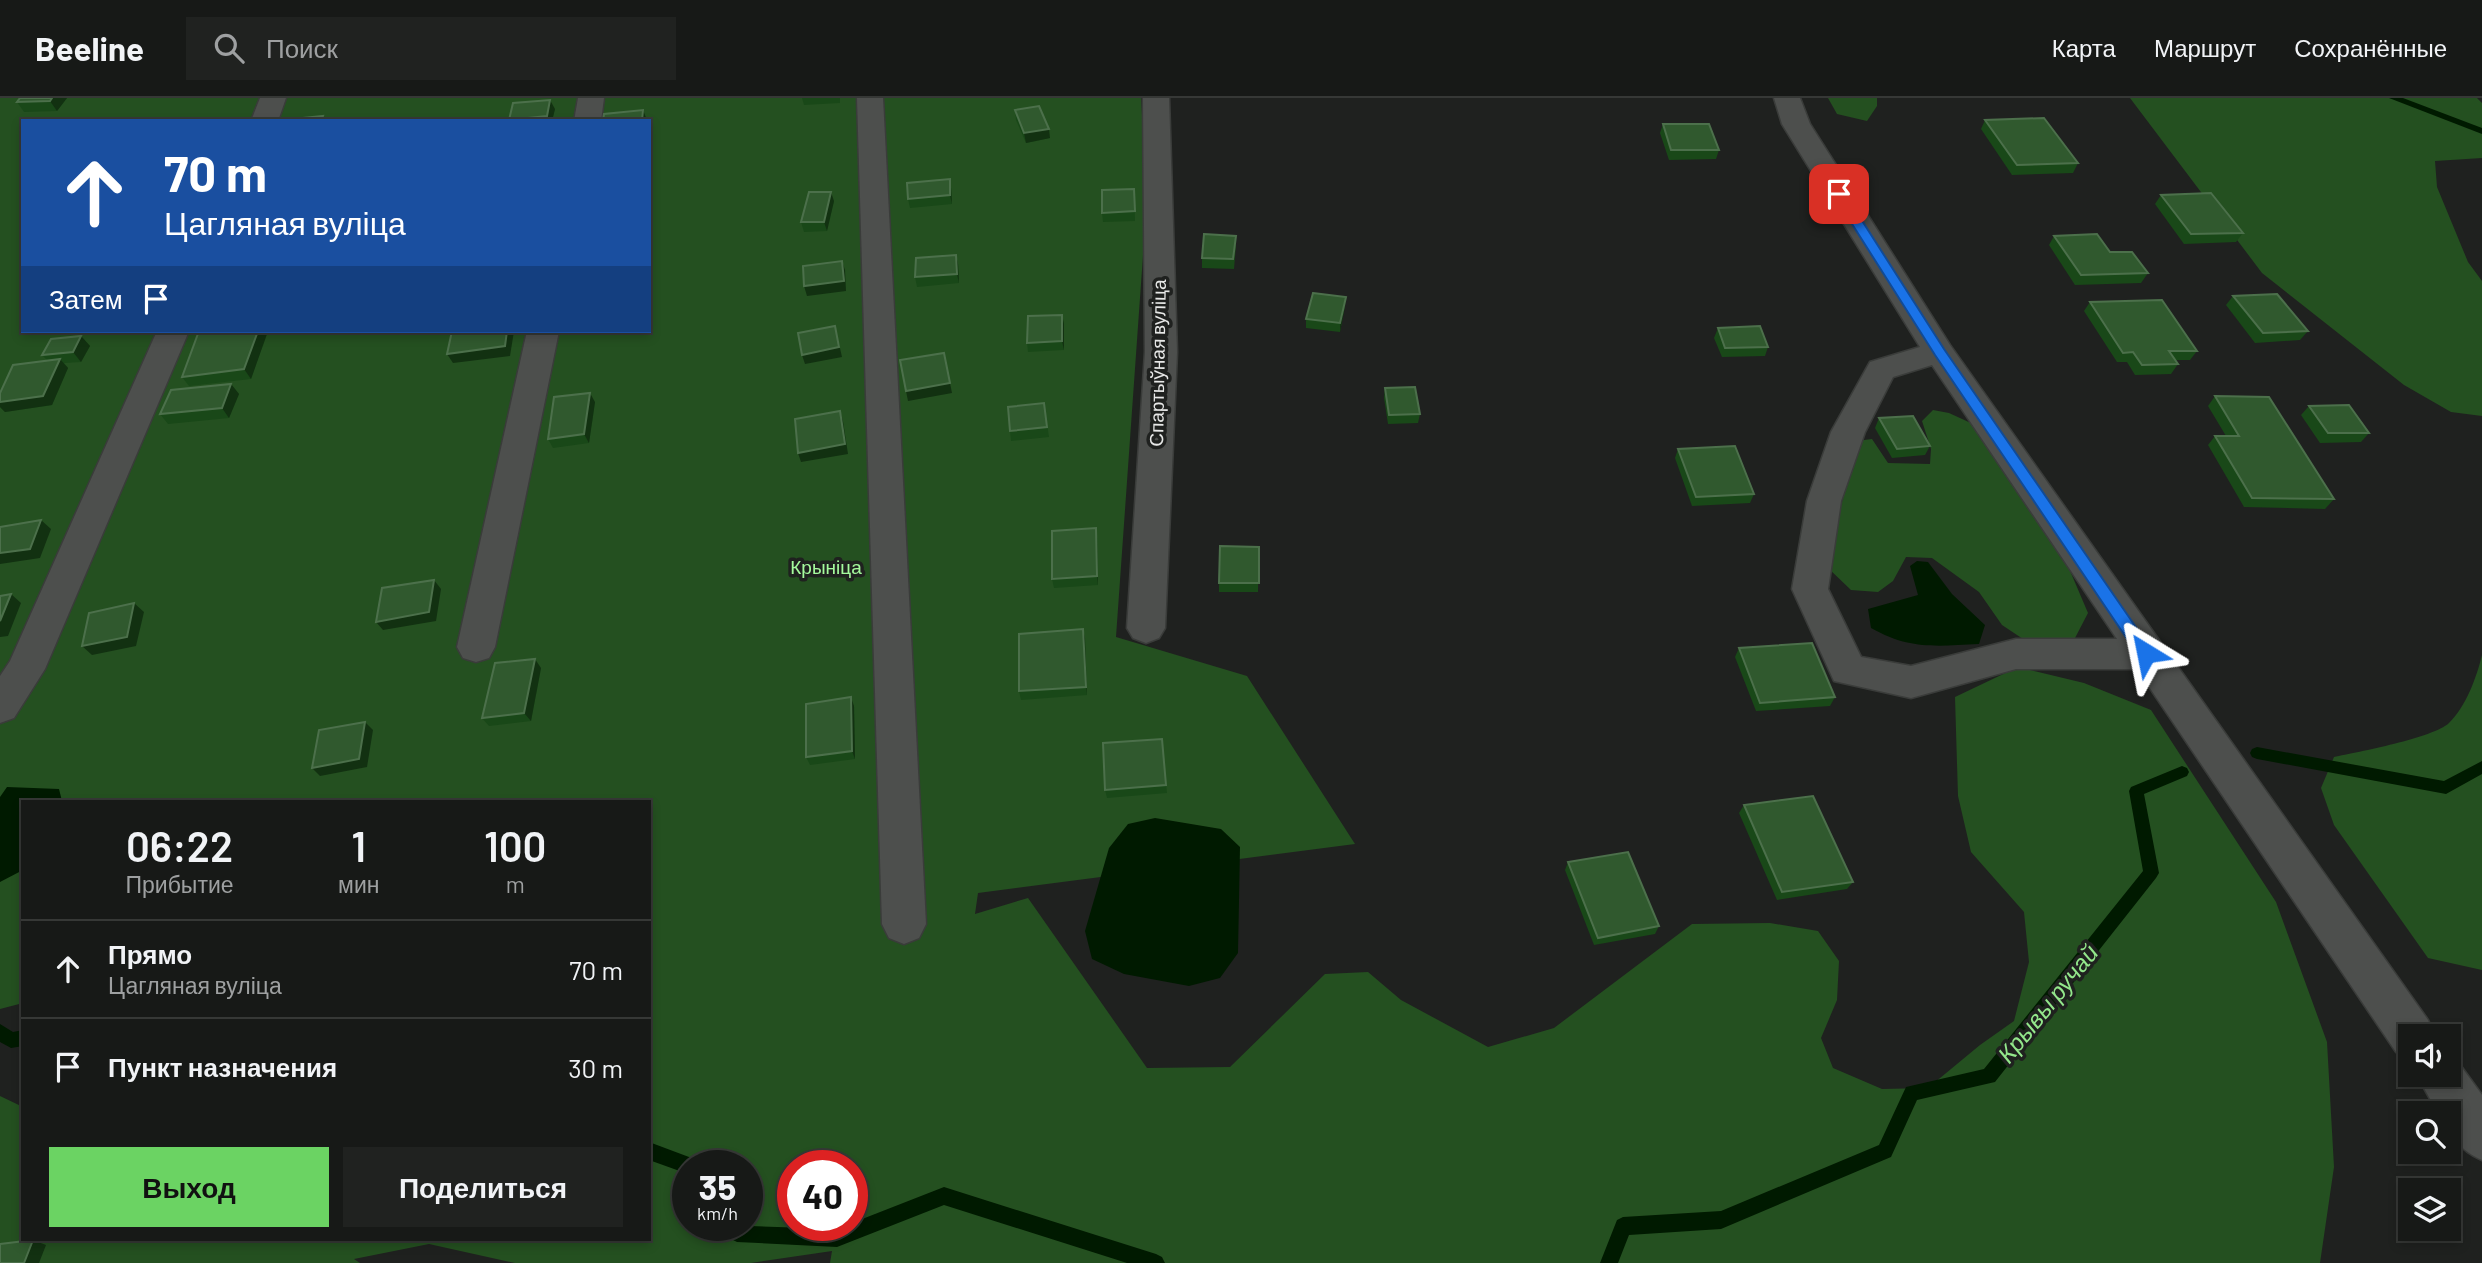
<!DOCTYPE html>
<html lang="ru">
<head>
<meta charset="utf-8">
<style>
  body { margin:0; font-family:Barlow,sans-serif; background:#202220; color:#f1f3f6; height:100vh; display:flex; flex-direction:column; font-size:26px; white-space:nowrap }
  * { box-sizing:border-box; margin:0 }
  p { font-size:23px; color:#9ea0a1 }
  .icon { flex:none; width:38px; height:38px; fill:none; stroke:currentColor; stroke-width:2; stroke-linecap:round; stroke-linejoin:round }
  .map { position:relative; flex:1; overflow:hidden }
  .side { position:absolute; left:21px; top:702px; width:630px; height:441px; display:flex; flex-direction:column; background:#171917; border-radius:0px; box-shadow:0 4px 10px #0003,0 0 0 2px #363836 }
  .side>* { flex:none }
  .top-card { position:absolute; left:21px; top:21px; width:630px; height:214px; border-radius:0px; box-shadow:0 4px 10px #0003,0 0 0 2px #363836; background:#1a4fa0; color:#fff; overflow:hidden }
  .fabs { position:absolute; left:2398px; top:926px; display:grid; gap:14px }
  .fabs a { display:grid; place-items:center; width:63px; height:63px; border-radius:0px; background:#171917; box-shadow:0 4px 10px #0003,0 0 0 2px #363836; font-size:35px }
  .speed { position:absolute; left:672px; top:1052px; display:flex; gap:14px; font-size:35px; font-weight:700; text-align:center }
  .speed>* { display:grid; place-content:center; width:91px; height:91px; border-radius:50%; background:#171917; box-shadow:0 4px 10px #0003,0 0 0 2px #363836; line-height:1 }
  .speed small { font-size:18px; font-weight:400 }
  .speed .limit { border:10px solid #d22; background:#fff; color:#111 }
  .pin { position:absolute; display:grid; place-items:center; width:60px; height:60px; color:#fff; margin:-30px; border-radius:14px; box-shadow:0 4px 10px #0006 }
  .me { position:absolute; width:77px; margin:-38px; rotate:325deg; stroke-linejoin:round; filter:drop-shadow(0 0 5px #0008) }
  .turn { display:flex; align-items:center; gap:24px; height:147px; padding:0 28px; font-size:32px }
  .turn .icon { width:91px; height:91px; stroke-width:2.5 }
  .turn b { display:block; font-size:49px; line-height:60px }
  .then { display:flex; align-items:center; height:66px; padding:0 28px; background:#0003; gap:14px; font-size:26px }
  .eta { display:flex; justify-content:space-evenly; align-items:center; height:119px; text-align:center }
  .eta b { font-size:42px; font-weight:600; line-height:49px }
  .action { display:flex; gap:14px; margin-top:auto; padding:14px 28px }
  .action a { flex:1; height:80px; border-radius:0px; background:#6bd363; color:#111; font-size:28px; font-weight:600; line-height:80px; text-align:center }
  .action a+a { background:#202220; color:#f1f3f6 }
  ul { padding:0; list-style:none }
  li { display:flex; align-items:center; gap:21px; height:98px; padding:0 28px; border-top:2px solid #363836 }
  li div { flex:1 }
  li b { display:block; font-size:26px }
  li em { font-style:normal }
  header { display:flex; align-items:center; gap:42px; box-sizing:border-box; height:98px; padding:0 35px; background:#171917; border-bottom:2px solid #363836 }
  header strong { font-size:33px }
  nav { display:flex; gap:38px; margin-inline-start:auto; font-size:24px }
  .search { width:490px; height:63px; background:#202220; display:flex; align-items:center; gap:18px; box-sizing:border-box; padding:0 24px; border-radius:0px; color:#9ea0a1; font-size:26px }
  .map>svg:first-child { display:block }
  .green { fill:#245020; fill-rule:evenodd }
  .water { fill:#001a00 }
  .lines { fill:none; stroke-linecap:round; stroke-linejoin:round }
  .stream { fill:#001a00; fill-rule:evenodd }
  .minor-casing { stroke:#3a3c3a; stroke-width:3 }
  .minor { fill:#4d4f4d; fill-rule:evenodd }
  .wall { fill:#194818 }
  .shaded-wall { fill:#123111 }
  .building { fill:#30592e; stroke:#4c704b; stroke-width:2 }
  .route { fill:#1a73e8; stroke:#114b97; stroke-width:2 }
  .labels { text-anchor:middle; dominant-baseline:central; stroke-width:7; stroke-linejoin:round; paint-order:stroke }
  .street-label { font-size:19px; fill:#e7e8e7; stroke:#1f211f }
  .park-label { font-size:19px; fill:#a5fa9d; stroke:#1f211f }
  .near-water-label { font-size:24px; font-style:italic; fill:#93e78b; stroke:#1f211f }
</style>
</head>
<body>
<header>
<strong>Beeline</strong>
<div class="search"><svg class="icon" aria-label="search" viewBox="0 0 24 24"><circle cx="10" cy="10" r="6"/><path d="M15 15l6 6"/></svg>Поиск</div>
<nav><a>Карта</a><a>Маршрут</a><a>Сохранённые</a></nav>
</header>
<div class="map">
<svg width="2482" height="1165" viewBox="0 0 2482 1165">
  <rect width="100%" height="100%" fill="#1f211f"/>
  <g class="green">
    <path d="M0 0H1141L1147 101 1116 539 1247 578 1355 746 978 795 975 816 1028 800 1147 970 1230 969 1325 876 1368 874 1401 902 1488 949 1554 930 1692 826 1770 825 1818 833 1839 863 1837 902 1821 940 1833 970 1882 991 1928 990 1980 947 2014 923 2029 864 2024 814 1971 754 1958 698 1955 599 2018 569 2084 585 2151 612 2276 804 2327 944 2334 1069 2320 1165H830L832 1153 751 1165H515L429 1146 354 1161 360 1165H0V998L23 1009V1141H649V704H23V905L0 911ZM23 23H649V233H23ZM688 1068H747V1127H688ZM793 1068H852V1127H793Z"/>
    <path d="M1828 0H1877V8L1867 23 1837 16Z"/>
    <path d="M2130 0H2477L2482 5V60L2435 63 2437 89 2468 164 2482 183V318L2451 314 2404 287 2262 175Z"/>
    <path d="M1933 312 1949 315 1973 326 2068 468 2088 515 2075 540 2029 545 2002 527 1979 494 1932 460 1906 459 1893 483 1878 494 1851 492 1827 469 1856 343 1872 341 1888 365 1930 366 1931 351 1922 323Z"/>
    <path d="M2482 557V872L2428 860 2334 727 2321 690 2334 659C2358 654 2433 640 2449 625 2466 609 2477 578 2482 557Z"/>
  </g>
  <g class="water">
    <path d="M1917 463 1928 464 1952 496 1985 527 1979 546C1936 548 1910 552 1871 530L1868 511 1918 497 1910 468Z"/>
    <path d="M7 689 59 691 62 703 23 704V772L0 784V699Z"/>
    <path d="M1155 720 1221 731 1240 749 1238 855 1220 880 1189 888 1124 876 1092 861 1085 833 1109 750 1128 726Z"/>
  </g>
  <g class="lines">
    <g class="stream">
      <path d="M2389 0H2403L2482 30V36Z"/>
      <path d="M2257 649 2444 683 2482 663V676L2446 696 2257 661 2252 659 2250 655 2252 651Z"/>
      <path d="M2182 668 2187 670 2189 674 2187 678 2144 696 2159 775 2156 780 1995 984 1917 1002 1891 1059 1721 1131 1629 1137 1618 1165H1600L1617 1122 1623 1119 1721 1113 1879 1047 1906 989 1984 971 2143 773 2129 693 2131 689Z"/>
      <path d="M0 926 13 934 23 932V948L11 950 0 944Z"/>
      <path d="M649 1044 697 1062 700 1068H688V1076L649 1062Z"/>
      <path d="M944 1089 1156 1156 1162 1159 1165 1165H1127L944 1107 837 1149 737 1144 731 1141 722 1127 837 1131 852 1127V1125Z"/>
    </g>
    <g class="minor-casing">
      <g id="minor">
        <path d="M260 0H286L278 23H251Z"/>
        <path d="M578 0H604L601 23H574Z"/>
        <path d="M857 0H883L926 826 919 840 904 846 889 840 882 826Z"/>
        <path d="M1143 0H1169L1177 254 1165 530 1159 540 1146 545 1133 540 1127 530 1145 254Z"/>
        <path d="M1774 0H1800L1810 26 1950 247 2428 922 2435 938H2410V959L2396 954 2137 571H2016L1911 600 1834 583 1792 491 1807 403 1831 334 1870 264 1920 249 1782 26ZM1932 267 2117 541H2016L1911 568 1861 559 1828 491 1841 403 1865 334 1893 279Z"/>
        <path d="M157 233H189L45 571 14 620 0 625V578L10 563Z"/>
        <path d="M527 233H559L495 549 489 560 476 564 463 560 457 549Z"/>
        <path d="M2448 957 2455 960 2482 997V1062C2461 1053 2448 1038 2448 1015H2438L2416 976H2448Z"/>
      </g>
    </g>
    <use href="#minor" class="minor"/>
  </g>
  <g class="wall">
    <path d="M67 0 57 13 24 14 17 4Z"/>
    <path d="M802 0H840V5L804 7Z"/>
    <path d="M555 11 552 23H510L509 22Z"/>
    <path d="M1015 12 1050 40 1026 45 1016 22Z"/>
    <path d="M1985 22 2078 65 2073 75 2012 77 1981 31Z"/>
    <path d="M1663 26 1719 52 1716 61 1669 62 1660 35Z"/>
    <path d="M951 90 952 106 910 110 908 101Z"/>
    <path d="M1134 91 1135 123 1103 124 1102 115Z"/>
    <path d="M2161 97 2243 135 2236 144 2184 146 2155 106Z"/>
    <path d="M834 103 827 133 804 134 801 124Z"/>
    <path d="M2054 138 2110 154 2148 175 2141 185 2075 187 2049 147Z"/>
    <path d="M1236 147 1234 171 1202 170V160Z"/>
    <path d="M956 157 958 166 959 185 917 189 915 179Z"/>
    <path d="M2233 198 2308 233 2300 242 2255 245 2226 207Z"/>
    <path d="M2090 204 2197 253 2190 262H2175L2178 266 2171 276 2135 277 2127 264H2117L2084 213Z"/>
    <path d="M1345 208 1340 234 1306 230V221Z"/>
    <path d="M1062 217 1064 226V252L1028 254 1027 245Z"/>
    <path d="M1718 230 1768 249 1765 258 1722 259 1714 240Z"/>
    <path d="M199 233H268L251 281 189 288 182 279Z"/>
    <path d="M81 238 90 248 81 264 64 265 68 270 52 307 5 314 0 309V295L47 262 42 257Z"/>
    <path d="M231 286 239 296 229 320 168 326 160 316Z"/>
    <path d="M1385 290 1420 316 1418 325 1388 326 1384 300Z"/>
    <path d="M2215 298 2334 401 2325 411 2244 409 2208 347 2215 338H2226L2208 308Z"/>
    <path d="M595 304 589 345 553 350 548 341Z"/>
    <path d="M1044 305 1049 339 1011 343 1010 333Z"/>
    <path d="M2309 308 2369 335 2361 344 2320 345 2301 317Z"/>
    <path d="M1879 320 1930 348 1925 357 1892 360 1875 330Z"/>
    <path d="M1678 351 1754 396 1750 405 1692 408 1675 360Z"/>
    <path d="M1097 439 1098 487 1054 490 1052 481Z"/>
    <path d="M1259 449 1258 494H1219V485Z"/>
    <path d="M1083 531 1087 597 1021 602 1019 593Z"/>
    <path d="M1739 550 1835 599 1830 608 1756 613 1735 559Z"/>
    <path d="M541 570 531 623 489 628 482 620Z"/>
    <path d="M854 608 855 661 810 667 806 659Z"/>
    <path d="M1162 641 1167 695 1107 700 1105 692Z"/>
    <path d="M1744 707 1853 784 1847 791 1777 802 1739 715Z"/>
    <path d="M1568 764 1659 828 1655 836 1594 847 1565 772Z"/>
  </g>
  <g class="shaded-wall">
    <path d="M52 0H67L57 13 50 3Z"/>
    <path d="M550 2 555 11 552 23H550L547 18Z"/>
    <path d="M643 12 647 22V23H642Z"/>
    <path d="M1049 31 1050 40 1026 45 1024 35Z"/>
    <path d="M950 81 951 90 952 106 950 97Z"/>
    <path d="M831 94 834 103 827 133 824 124Z"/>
    <path d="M956 157 958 166 959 185 957 176Z"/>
    <path d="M842 163 845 172 846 193 807 198 804 188Z"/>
    <path d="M1346 199 1345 208 1340 234V225Z"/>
    <path d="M1062 217 1064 226V252L1062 243Z"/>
    <path d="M835 228 842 259 805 266 802 257Z"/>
    <path d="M258 233H268L251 281 244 271Z"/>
    <path d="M507 233H514L510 258 453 265 447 256Z"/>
    <path d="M81 238 90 248 81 264 73 254Z"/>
    <path d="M944 255 952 295 908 303 906 293Z"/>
    <path d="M60 261 68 270 52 307 5 314 0 309V304Z"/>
    <path d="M231 286 239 296 229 320 222 310Z"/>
    <path d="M590 295 595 304 589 345 584 336Z"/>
    <path d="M840 313 843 323 848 356 801 364 798 355Z"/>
    <path d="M41 422 51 431 40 460 0 466V455Z"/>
    <path d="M1096 430 1097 439 1098 487 1097 478Z"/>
    <path d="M434 482 441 491 436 523 383 532 376 524Z"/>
    <path d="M11 496 21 505 8 538 0 539V523Z"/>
    <path d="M134 505 144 514 136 548 92 557 82 548Z"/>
    <path d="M1083 531 1085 540 1087 597 1086 589Z"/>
    <path d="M535 561 541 570 531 623 524 615Z"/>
    <path d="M851 599 854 608 855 661 852 653Z"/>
    <path d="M365 624 373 632 367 669 320 678 312 670Z"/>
    <path d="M33 1142 46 1147 39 1165H24Z"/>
  </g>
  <g class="building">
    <path d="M20 0H52L50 3 17 4Z"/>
    <path d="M550 2 547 18 509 22 513 5Z"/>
    <path d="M1039 8 1049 31 1024 35 1015 12Z"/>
    <path d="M643 12 642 23H603L604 16Z"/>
    <path d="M323 18 321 23H284V22Z"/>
    <path d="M2044 20 2078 65 2017 67 1985 22Z"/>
    <path d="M1663 26H1709L1719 52H1671Z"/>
    <path d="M950 81V97L908 101 907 85Z"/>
    <path d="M1134 91 1135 113 1102 115V92Z"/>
    <path d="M809 94H831L824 124H801Z"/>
    <path d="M2211 95 2243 135 2191 136 2161 97Z"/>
    <path d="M1204 136 1236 138 1233 161 1202 160Z"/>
    <path d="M2097 136 2110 154H2132L2148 175 2081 177 2054 138Z"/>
    <path d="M956 157 957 176 915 179 916 160Z"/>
    <path d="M842 163 844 183 804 188 803 168Z"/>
    <path d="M1313 195 1346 199 1340 225 1306 221Z"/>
    <path d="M2277 196 2308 233 2263 235 2233 198Z"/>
    <path d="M2162 202 2197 253H2169L2178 266 2142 267 2133 254 2123 255 2090 204Z"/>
    <path d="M1062 217V243L1027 245 1028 218Z"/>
    <path d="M835 228 839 249 802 257 798 235Z"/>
    <path d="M1760 228 1768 249 1725 250 1718 230Z"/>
    <path d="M199 233H258L244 271 182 279Z"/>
    <path d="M452 233H507L505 248 447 256Z"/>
    <path d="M81 238 73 254 42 257 51 241Z"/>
    <path d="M944 255 950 285 906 293 900 262Z"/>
    <path d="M60 261 43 298 0 304V295L13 267Z"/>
    <path d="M231 286 222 310 160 316 171 292Z"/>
    <path d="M1415 289 1420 316 1389 317 1385 290Z"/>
    <path d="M590 295 584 336 548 341 554 299Z"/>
    <path d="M2215 298 2269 299 2334 401 2252 400 2215 338H2239Z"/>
    <path d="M1044 305 1047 329 1010 333 1008 309Z"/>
    <path d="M2349 307 2369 335H2328L2309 308Z"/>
    <path d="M840 313 845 346 798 355 795 321Z"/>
    <path d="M1913 318 1930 348 1897 351 1879 320Z"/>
    <path d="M1735 348 1754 396 1696 399 1678 351Z"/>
    <path d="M41 422 30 451 0 455V429Z"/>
    <path d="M1096 430 1097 478 1052 481V433Z"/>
    <path d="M1220 448 1259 449V485H1219Z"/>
    <path d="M434 482 429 514 376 524 382 490Z"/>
    <path d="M11 496 0 523V498Z"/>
    <path d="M134 505 127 539 82 548 89 515Z"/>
    <path d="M1083 531 1086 589 1019 593V536Z"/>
    <path d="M1812 545 1835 599 1760 605 1739 550Z"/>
    <path d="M535 561 524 615 482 620 495 565Z"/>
    <path d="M851 599 852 653 806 659V606Z"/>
    <path d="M365 624 359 661 312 670 319 632Z"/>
    <path d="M1162 641 1166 687 1105 692 1103 645Z"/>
    <path d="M1813 698 1853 784 1782 794 1744 707Z"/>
    <path d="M1628 754 1659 828 1598 840 1568 764Z"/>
    <path d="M33 1142 24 1165H0V1146Z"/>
  </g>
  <path class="route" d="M1839 92 1845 96 1944 251 2151 551 2154 555 2151 560H2140L1935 257 1833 96Z"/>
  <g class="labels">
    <g class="street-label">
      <text transform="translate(1157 265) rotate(-89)">Спартыўная вуліца</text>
    </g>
    <g class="park-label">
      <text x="826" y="468">Крыніца</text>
    </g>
    <g class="near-water-label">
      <text transform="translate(2047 905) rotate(-51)">Крывы ручай</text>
    </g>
  </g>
</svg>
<div class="fabs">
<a><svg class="icon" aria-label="sound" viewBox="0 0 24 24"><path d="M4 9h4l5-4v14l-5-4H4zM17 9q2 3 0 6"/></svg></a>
<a><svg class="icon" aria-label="search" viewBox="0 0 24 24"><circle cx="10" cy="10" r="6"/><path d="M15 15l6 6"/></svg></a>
<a><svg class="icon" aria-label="layers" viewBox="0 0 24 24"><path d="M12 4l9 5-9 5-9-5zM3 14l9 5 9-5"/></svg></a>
</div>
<div class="speed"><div>35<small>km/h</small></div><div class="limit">40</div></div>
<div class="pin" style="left:1839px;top:96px;background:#d93025"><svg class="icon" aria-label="arrive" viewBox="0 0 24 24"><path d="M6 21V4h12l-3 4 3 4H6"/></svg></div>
<svg class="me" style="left:2146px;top:555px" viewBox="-20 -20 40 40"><path d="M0-17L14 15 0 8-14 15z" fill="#1a73e8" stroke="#fff" stroke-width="4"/></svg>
<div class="top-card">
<div class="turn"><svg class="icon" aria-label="ahead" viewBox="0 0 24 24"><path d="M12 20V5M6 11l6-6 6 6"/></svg><div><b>70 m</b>Цагляная вуліца</div></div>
<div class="then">Затем<svg class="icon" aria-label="arrive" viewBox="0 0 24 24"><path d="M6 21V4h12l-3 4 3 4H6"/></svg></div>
</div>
<section class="side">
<div class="eta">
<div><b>06:22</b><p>Прибытие</p></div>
<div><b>1</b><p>мин</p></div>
<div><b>100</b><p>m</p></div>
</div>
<ul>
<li><svg class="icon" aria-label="ahead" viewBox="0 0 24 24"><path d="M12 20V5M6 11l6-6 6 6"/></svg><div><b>Прямо</b><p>Цагляная вуліца</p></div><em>70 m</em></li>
<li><svg class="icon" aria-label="arrive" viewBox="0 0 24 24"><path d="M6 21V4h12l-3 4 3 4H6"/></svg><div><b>Пункт назначения</b></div><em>30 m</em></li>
</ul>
<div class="action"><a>Выход</a><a>Поделиться</a></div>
</section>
</div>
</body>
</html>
